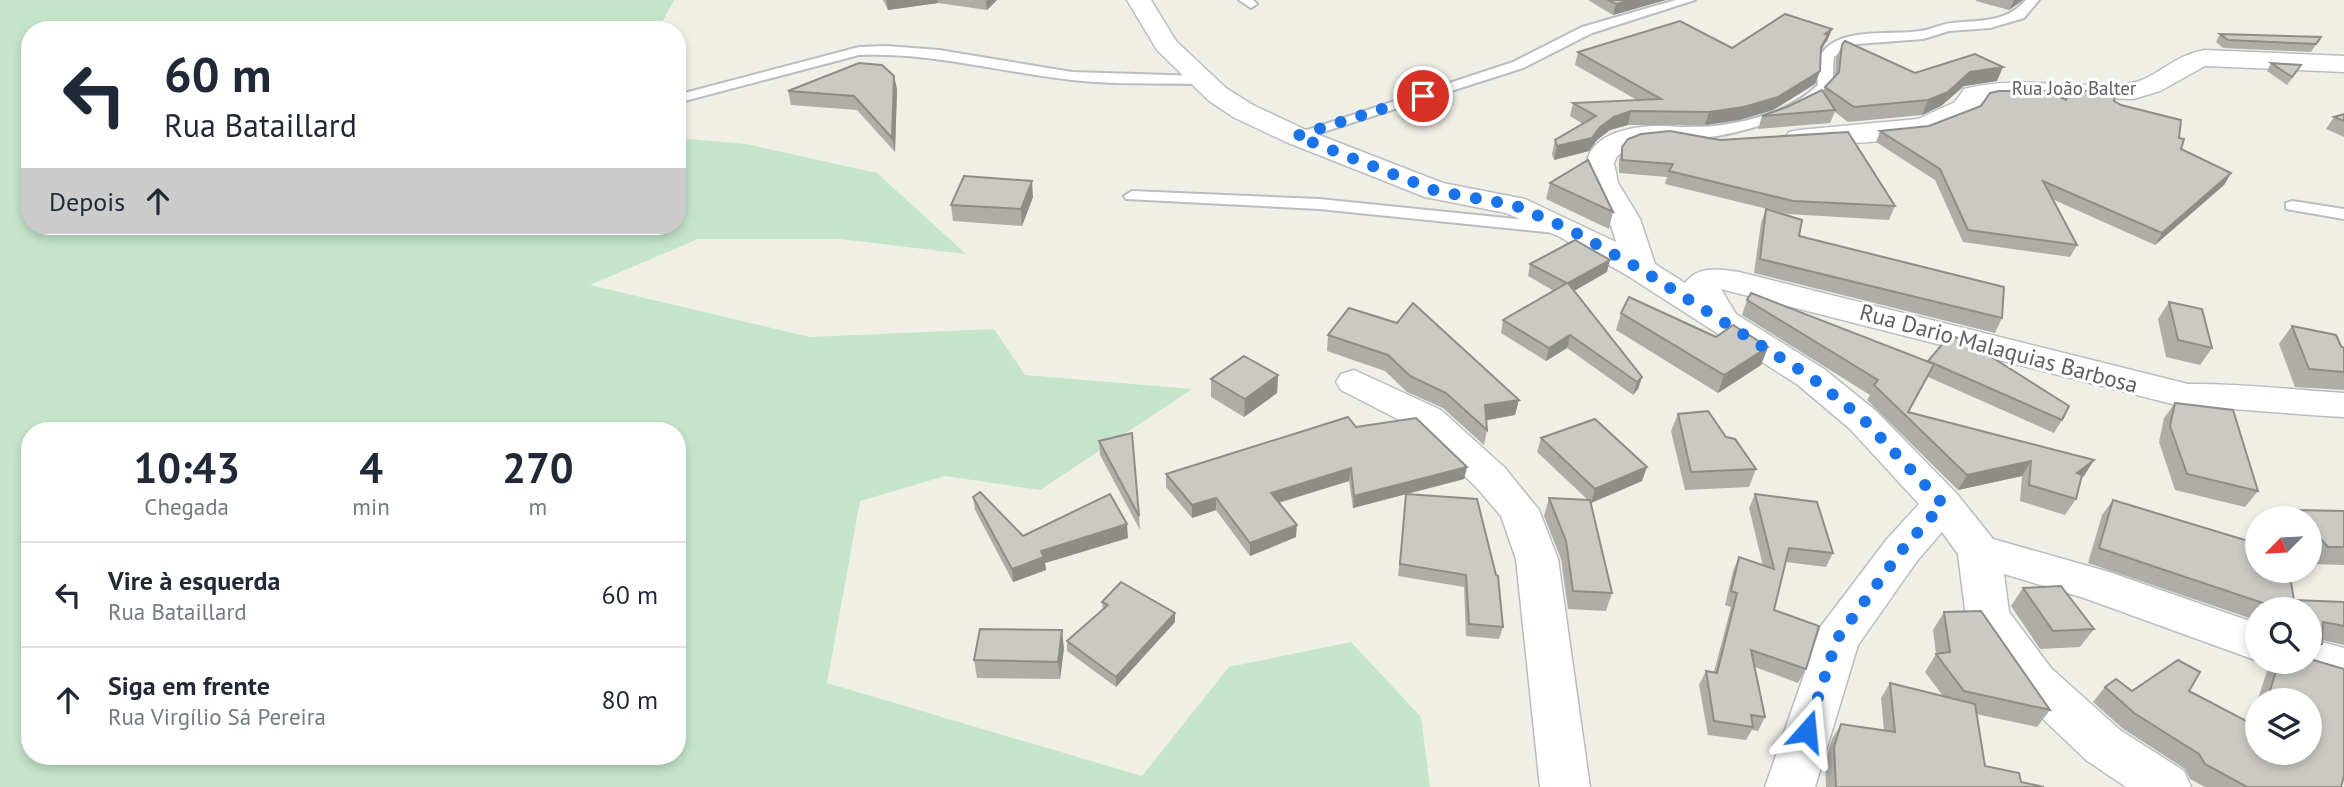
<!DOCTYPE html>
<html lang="pt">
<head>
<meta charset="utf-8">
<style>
  body { margin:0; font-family:"PT Sans",sans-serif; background:#f2f2f3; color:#1f2937; height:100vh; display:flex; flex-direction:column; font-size:26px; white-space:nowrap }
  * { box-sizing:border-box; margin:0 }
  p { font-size:23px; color:#747a83 }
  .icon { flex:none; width:38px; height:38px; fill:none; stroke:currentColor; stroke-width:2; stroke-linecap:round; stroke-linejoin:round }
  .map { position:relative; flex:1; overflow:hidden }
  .panel { position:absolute; left:21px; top:422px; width:665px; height:343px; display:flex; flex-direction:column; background:#fff; border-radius:28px; box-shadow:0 4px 10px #0003 }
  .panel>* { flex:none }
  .top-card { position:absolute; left:21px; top:21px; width:665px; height:214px; border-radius:28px; box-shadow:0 4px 10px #0003; background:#fff; color:#1f2937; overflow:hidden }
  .needle { width:46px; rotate:246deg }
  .tools { position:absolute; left:2245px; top:506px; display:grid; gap:14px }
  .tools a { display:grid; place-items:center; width:77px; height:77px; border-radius:50%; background:#fff; box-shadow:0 4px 10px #0003; font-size:35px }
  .pin { position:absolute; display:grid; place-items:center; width:60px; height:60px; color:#fff; margin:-30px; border:4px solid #fff; border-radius:50%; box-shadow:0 2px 7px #0007 }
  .me { position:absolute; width:77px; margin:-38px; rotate:18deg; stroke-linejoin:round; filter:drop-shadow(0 0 5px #0008) }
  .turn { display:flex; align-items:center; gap:24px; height:147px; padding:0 28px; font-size:32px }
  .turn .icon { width:91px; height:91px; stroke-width:2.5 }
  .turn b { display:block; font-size:49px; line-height:60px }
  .then { display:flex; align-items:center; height:66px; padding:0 28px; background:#0003; gap:14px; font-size:26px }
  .eta { display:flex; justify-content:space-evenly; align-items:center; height:119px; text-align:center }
  .eta b { font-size:42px; font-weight:700; line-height:49px }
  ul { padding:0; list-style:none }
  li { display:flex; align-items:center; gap:21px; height:105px; padding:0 28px; border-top:2px solid #e0e1e3 }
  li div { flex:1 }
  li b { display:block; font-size:26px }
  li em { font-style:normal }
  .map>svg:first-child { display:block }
  .green { fill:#c4e5ca; fill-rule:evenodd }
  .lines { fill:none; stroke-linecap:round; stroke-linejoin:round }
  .lane-casing { stroke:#bbbcc1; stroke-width:4 }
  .street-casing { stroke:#bbbcc1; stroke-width:3 }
  .lane { fill:#fff; fill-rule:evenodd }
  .street { fill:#fff; fill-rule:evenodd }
  .wall { fill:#afada8; fill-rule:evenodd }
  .shaded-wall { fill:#8e8d88 }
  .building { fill:#cbc9c3; stroke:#8e8d88; stroke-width:2 }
  .route { stroke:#1a73e8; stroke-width:12; stroke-dasharray:0 21.6 }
  .labels { text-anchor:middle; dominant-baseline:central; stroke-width:6; stroke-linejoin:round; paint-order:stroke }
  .far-street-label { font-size:19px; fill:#5e6066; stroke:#fff }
  .street-label { font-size:23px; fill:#5e6066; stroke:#fff }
</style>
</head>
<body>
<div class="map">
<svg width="2344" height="787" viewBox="0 0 2344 787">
  <rect width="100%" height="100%" fill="#efefe6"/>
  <path class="green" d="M0 0H674L658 30H30V226H404L414 235 464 226H677V138L746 144 877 173 966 254 840 239H698L590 285 810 337 994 329 1025 375 1192 389 1040 490 945 476 860 501 827 683 1142 776 1229 667 1351 642 1421 717 1430 787H0ZM30 430H677V756H30Z"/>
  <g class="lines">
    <g class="lane-casing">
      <g id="lane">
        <path d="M1239 0H1253L1257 4 1251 8Z"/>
        <path d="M1676 0H1695L1592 33 1523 68 1301 139 1296 140 1289 136 1513 62 1582 27Z"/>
        <path d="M2026 0H2039L2024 18 1990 28 1949 31 1923 39 1857 44 1845 48 1834 57C1832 66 1835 82 1830 89 1814 115 1688 153 1667 133 1676 124 1700 128 1714 126 1751 121 1790 112 1818 85 1817 75 1816 63 1822 53 1841 26 1892 36 1920 31 1931 30 1941 24 1952 23 1980 20 2006 23 2026 0Z"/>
        <path d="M886 46 939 50 1072 72 1201 76 1208 80 1201 84C1158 83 1115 85 1072 80 1000 72 932 52 859 55L677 103V95L859 47Z"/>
        <path d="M1132 191 1319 199 1556 223 1564 228 1556 233 1319 209 1126 199 1124 196Z"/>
        <path d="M2292 201 2344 209V219L2286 209V203Z"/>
      </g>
    </g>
    <g class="street-casing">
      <g id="street">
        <path d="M1127 0H1151L1176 41 1226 88 1253 105 1306 130 1443 183 1525 199 1616 242C1613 232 1610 221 1605 212 1600 201 1590 191 1587 179 1576 123 1661 121 1696 130L1700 136 1696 142 1635 145 1617 156 1614 163 1618 183 1640 219 1655 264 1685 283C1698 265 1720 269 1739 272L2188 384C2240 383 2292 390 2344 393V417C2292 415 2241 407 2188 408L1721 289 1736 314 1824 369 1876 411 1957 494 1993 539 2109 572 2258 624V661L2084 598 2004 574 2009 612 2051 668 2120 730 2184 771 2191 787H2126L2086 760 2019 696 1966 617 1958 554 1942 532 1917 561 1858 645 1815 787H1765L1821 626 1887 539 1919 504 1850 429 1798 385 1628 276 1560 237 1506 213 1425 197 1286 142 1233 117 1208 100 1157 50Z"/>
        <path d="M2205 50 2344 56V72L2205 66 2160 91 2133 99 2034 96 1983 101C1956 146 1847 142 1799 146L1789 144 1785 138 1789 132 1799 130 1918 119 1955 102 1964 89C2024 74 2074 91 2131 83 2154 80 2173 55 2205 50Z"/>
        <path d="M1354 370 1441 410 1505 468 1539 510 1558 559 1590 787H1540L1516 559 1501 516 1477 488 1415 428 1341 390 1336 382 1341 374Z"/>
        <path d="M2310 639 2344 648V686L2294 671 2289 662H2310Z"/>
      </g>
    </g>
    <use href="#lane" class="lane"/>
    <use href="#street" class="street"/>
  </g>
  <g class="wall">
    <path d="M883 0H997L987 10 938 3 888 10Z"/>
    <path d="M1588 0H1666L1613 15Z"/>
    <path d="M1976 0H2023L2009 10 1976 1Z"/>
    <path d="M1832 29 1827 41 1825 43 1821 53 1820 71 1815 84 1773 110 1739 120 1705 125H1628L1610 130 1597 140 1589 151 1554 160 1552 154 1555 140 1583 124 1570 116 1573 103 1637 100 1575 65 1578 52 1732 48Z"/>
    <path d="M2220 34 2321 37 2311 52 2223 48 2216 42Z"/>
    <path d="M1842 45 1915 73 1997 81 1964 86 1941 106 1922 115 1848 122 1835 112 1830 123 1758 129 1762 116 1787 107 1823 91 1825 87 1835 77 1836 58Z"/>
    <path d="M2271 63 2296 73 2287 85 2267 71Z"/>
    <path d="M894 76 897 89 895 152 857 110 791 105 788 91Z"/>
    <path d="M2066 100 2114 101 2179 138 2181 149 2231 173 2224 185 2155 245 2052 199 2077 245 2070 257 1963 242 1935 180 1876 142 1880 131 1929 126Z"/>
    <path d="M2344 114V137L2326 129 2334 117Z"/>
    <path d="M1622 147 1895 206 1889 220 1788 214 1665 184 1667 177 1619 173V160Z"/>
    <path d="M1550 183 1613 212 1609 229 1546 199Z"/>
    <path d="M1033 197 1022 226 953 221 951 205Z"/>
    <path d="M1766 209 1799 236 2002 318 1995 333 1754 273 1761 223Z"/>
    <path d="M1530 264 1607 272 1574 291 1642 377 1638 389 1633 395 1567 348 1546 361 1501 333 1503 320 1554 291 1528 276Z"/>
    <path d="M1747 300 1928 361 2062 420 2054 433 1928 377 1909 412 2084 476 2081 478 2076 499 2065 515 2020 501 2022 476 1958 490 1867 400 1870 395 1742 315Z"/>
    <path d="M2169 302 2212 348 2200 365 2166 357 2158 319Z"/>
    <path d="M1349 308 1515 415 1486 420 1487 430 1484 445 1443 408 1407 392 1385 371 1327 351 1328 335Z"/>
    <path d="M1621 313 1716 337 1768 347 1761 365 1718 393 1616 330Z"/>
    <path d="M2292 326 2341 346 2344 348V390L2295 387 2279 344Z"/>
    <path d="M1278 375 1277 393 1244 417 1211 397V379Z"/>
    <path d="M2175 403 2258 491 2245 507 2175 490 2159 442 2164 418Z"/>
    <path d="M1678 414 1726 437 1756 469 1749 487 1685 490 1671 431Z"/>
    <path d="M1356 427 1467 467 1464 479 1406 494 1477 499 1503 627 1499 639 1466 636 1464 587 1398 576 1406 494 1353 508 1349 481 1279 503 1296 537 1250 556 1216 510 1192 518 1166 487V474Z"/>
    <path d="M1541 438 1642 481 1591 503 1612 593 1606 611 1568 609 1561 559 1544 516 1549 498 1588 500 1537 452Z"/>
    <path d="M1099 441 1139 516 1140 530 1100 455Z"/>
    <path d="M1755 494 1833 553 1826 567 1786 562 1774 610 1806 669 1798 683 1755 667 1765 717 1758 731 1752 730 1746 740 1708 735 1699 685 1706 671 1714 672 1731 607 1725 605 1733 571 1739 557 1763 566 1749 508Z"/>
    <path d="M973 497 1023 536 1128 538 1045 563 1046 570 1013 582 975 510Z"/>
    <path d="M2113 500 2294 600 2344 602V645L2322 640V644L2310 657V609H2258V621L2088 563 2102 515Z"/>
    <path d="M2295 510 2344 511V565L2312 564 2310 562V518H2288Z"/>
    <path d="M2023 588 2094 629 2080 647 2040 649 2011 606Z"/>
    <path d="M1102 602 1175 622 1116 687 1067 651V641L1103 610Z"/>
    <path d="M1944 612 2050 710 2037 727 1976 714 1985 766 2021 782 2044 787H1826L1825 762 1832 739 1841 724 1884 731 1881 698 1890 683 1943 696 1925 672 1936 654 1933 630Z"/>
    <path d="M1064 648 1060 679 977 678 974 660Z"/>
    <path d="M2270 662H2310L2341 787H2205L2190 779 2185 769 2122 728 2093 702 2105 687 2132 691H2189L2250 723ZM2258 700H2310L2258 752Z"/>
  </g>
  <g class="shaded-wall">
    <path d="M886 0H938V3L888 10Z"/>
    <path d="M986 0H997L987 10Z"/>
    <path d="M1631 0H1666L1613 15 1616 4Z"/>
    <path d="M2014 0H2023L2009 10Z"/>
    <path d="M1832 29 1827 41 1825 43 1816 60 1825 34Z"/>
    <path d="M2003 67 1997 81 1964 86 1941 106 1922 115 1928 100 1970 72Z"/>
    <path d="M1820 71 1815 84 1773 110 1739 120 1705 125 1709 112Z"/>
    <path d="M894 76 897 89 895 152 892 138Z"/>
    <path d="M1631 111 1628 125 1610 130 1597 140 1589 151 1554 160 1557 146 1600 127 1614 117Z"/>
    <path d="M2231 173 2224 185 2155 245 2162 233Z"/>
    <path d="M1032 181 1033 197 1022 226 1021 209Z"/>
    <path d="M1610 260 1607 272 1565 296 1568 283Z"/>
    <path d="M1570 335 1567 348 1546 361 1549 348Z"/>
    <path d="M1768 347 1761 365 1718 393 1724 375Z"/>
    <path d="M1278 375 1277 393 1244 417 1245 399Z"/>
    <path d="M1642 377 1638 389 1633 395 1637 382Z"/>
    <path d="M1519 400 1515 415 1482 421 1485 405Z"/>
    <path d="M2094 460 2084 476 2067 489 2077 473Z"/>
    <path d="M2031 461 2022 476 1958 490 1967 475Z"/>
    <path d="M1467 467 1464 479 1353 508 1354 496Z"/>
    <path d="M1647 467 1642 481 1591 503 1595 489Z"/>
    <path d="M1351 468 1349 481 1270 505 1271 493Z"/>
    <path d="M1216 498V510L1192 518V505Z"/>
    <path d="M1127 524 1128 538 1045 563 1046 570 1013 582 1012 569 1041 551Z"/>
    <path d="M1297 525 1296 537 1250 556V543Z"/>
    <path d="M1175 613V622L1116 687V677Z"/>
    <path d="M1062 630 1064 648 1060 679 1058 662Z"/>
  </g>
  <g class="building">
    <path d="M1608 0H1631L1616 4Z"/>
    <path d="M1785 14 1832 29 1825 34 1828 35 1821 47 1820 71 1778 97 1744 107 1709 112 1631 111 1614 117 1600 127 1592 138 1557 146 1555 140 1596 116 1573 103 1661 99 1578 52 1680 21 1732 48Z"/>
    <path d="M2220 34 2321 37 2316 44 2228 40Z"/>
    <path d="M1845 41 1915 73 1975 54 2003 67 1970 72 1948 92 1928 100 1854 107 1825 87 1839 72 1842 45Z"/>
    <path d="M859 63 882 65 894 76 892 138 854 96 788 91Z"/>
    <path d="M2271 63 2301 65 2292 77Z"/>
    <path d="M1822 90 1835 110 1762 116 1787 107Z"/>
    <path d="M1999 91H2046L2066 100 2070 91H2103L2116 94 2114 101 2121 105 2181 120 2179 138 2184 139 2181 149 2231 173 2162 233 2043 181 2077 245 1968 230 1940 169 1880 131 1929 126 1981 106 1990 93Z"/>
    <path d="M2344 114V121L2334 117Z"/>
    <path d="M1670 131 1720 140 1848 132 1895 206 1793 201 1669 171 1673 164 1622 160V147L1628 139 1641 134Z"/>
    <path d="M1588 160 1613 212 1550 183Z"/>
    <path d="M964 176 1032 181 1021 209 951 205Z"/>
    <path d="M1766 209 1802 220 1799 236 2004 287 2002 318 1760 259Z"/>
    <path d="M1575 240 1610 260 1568 283 1642 377 1637 382 1570 335 1549 348 1503 320 1567 283 1530 264Z"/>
    <path d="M1751 293 1934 364 1908 412 2094 460 2077 473 2082 475 2076 499 2029 485 2031 461 1967 475 1874 385 1878 380 1747 300Z"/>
    <path d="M1629 297 1716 337 1733 325 1768 347 1724 375 1621 313Z"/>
    <path d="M2169 302 2202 309 2212 348 2178 340Z"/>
    <path d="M1413 303 1519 400 1485 405 1487 430 1446 393 1410 376 1388 355 1328 335 1349 308 1397 323Z"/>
    <path d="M2292 326 2336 335 2341 346 2344 348V372L2309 369Z"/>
    <path d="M1949 336 1963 339 2069 406 2062 420 1928 361Z"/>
    <path d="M1244 356 1278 375 1245 399 1211 379Z"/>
    <path d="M2175 403 2233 410 2258 491 2187 474 2170 426Z"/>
    <path d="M1708 411 1726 437 1735 439 1756 469 1691 472 1678 414Z"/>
    <path d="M1348 417 1356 427 1416 418 1467 467 1354 496 1351 468 1271 493 1297 525 1250 543 1216 498 1192 505 1166 474Z"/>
    <path d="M1595 419 1647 467 1595 489 1541 438Z"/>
    <path d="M1132 433 1139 516 1099 441Z"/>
    <path d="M980 492 1023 536 1110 494 1127 524 1041 551 1044 557 1012 569 973 497Z"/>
    <path d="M1406 494 1477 499 1496 575 1498 576 1503 627 1469 624 1466 575 1400 564Z"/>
    <path d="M1755 494 1817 502 1833 553 1789 548 1774 610 1819 626 1806 669 1751 650 1765 717 1751 715 1753 727 1714 721 1706 671 1717 673 1737 593 1731 591 1739 557 1774 569Z"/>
    <path d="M1549 498 1590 500 1612 593 1573 591 1566 541Z"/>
    <path d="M2113 500 2258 544V570H2289L2294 600 2344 602V626L2323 622 2322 644 2310 645V609H2273L2272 606 2099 548Z"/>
    <path d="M2295 510 2344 511V547H2328L2310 527V518H2302Z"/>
    <path d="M1121 582 1175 613 1116 677 1067 641 1108 605 1102 602Z"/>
    <path d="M2061 586 2094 629 2053 631 2023 588Z"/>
    <path d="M1981 611 2050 710 1964 691 1936 654 1950 652 1944 612Z"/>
    <path d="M980 629 1062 630 1058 662 974 660Z"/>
    <path d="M2310 659 2344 669V776L2341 787H2247L2205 764 2199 754 2134 713 2105 687 2116 679 2132 691 2178 660 2200 672 2189 691 2258 727V752H2310V700H2267L2279 662H2310Z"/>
    <path d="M1890 683 1975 704 1985 766 2019 773 2021 782 2044 787H1836L1834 747 1841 724 1895 732Z"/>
  </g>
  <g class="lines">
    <path class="route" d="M1423 96 1296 136 1436 191 1514 205 1571 230 1640 269 1811 377 1863 419 1943 504 1902 550 1837 639 1807 731"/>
  </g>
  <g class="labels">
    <g class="far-street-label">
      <text x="2074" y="88">Rua João Balter</text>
    </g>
    <g class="street-label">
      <text transform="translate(1999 348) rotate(15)">Rua Dario Malaquias Barbosa</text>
    </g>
  </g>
</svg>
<div class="tools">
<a><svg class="needle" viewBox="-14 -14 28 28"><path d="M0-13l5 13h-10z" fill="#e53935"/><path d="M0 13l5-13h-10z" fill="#747a83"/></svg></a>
<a><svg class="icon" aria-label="search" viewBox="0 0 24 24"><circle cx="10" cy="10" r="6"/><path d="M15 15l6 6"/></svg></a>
<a><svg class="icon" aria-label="layers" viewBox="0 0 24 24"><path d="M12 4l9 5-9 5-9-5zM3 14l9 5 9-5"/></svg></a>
</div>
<div class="pin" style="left:1423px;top:96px;background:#d93025"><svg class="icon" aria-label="arrive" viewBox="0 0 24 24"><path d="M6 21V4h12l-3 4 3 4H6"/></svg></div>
<svg class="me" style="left:1807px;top:731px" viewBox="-20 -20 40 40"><path d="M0-17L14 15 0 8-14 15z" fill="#1a73e8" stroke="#fff" stroke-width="4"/></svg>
<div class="top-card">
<div class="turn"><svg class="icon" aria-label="left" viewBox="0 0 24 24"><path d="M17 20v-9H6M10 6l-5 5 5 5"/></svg><div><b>60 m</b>Rua Bataillard</div></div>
<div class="then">Depois<svg class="icon" aria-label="ahead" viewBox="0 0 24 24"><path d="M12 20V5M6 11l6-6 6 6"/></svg></div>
</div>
<section class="panel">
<div class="eta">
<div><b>10:43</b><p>Chegada</p></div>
<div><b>4</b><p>min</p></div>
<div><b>270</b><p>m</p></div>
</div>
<ul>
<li><svg class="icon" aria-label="left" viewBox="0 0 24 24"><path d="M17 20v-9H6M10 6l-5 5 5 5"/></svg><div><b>Vire à esquerda</b><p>Rua Bataillard</p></div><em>60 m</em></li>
<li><svg class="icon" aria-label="ahead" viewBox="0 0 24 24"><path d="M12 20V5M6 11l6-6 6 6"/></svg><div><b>Siga em frente</b><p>Rua Virgílio Sá Pereira</p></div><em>80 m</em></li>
</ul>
</section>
</div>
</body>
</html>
